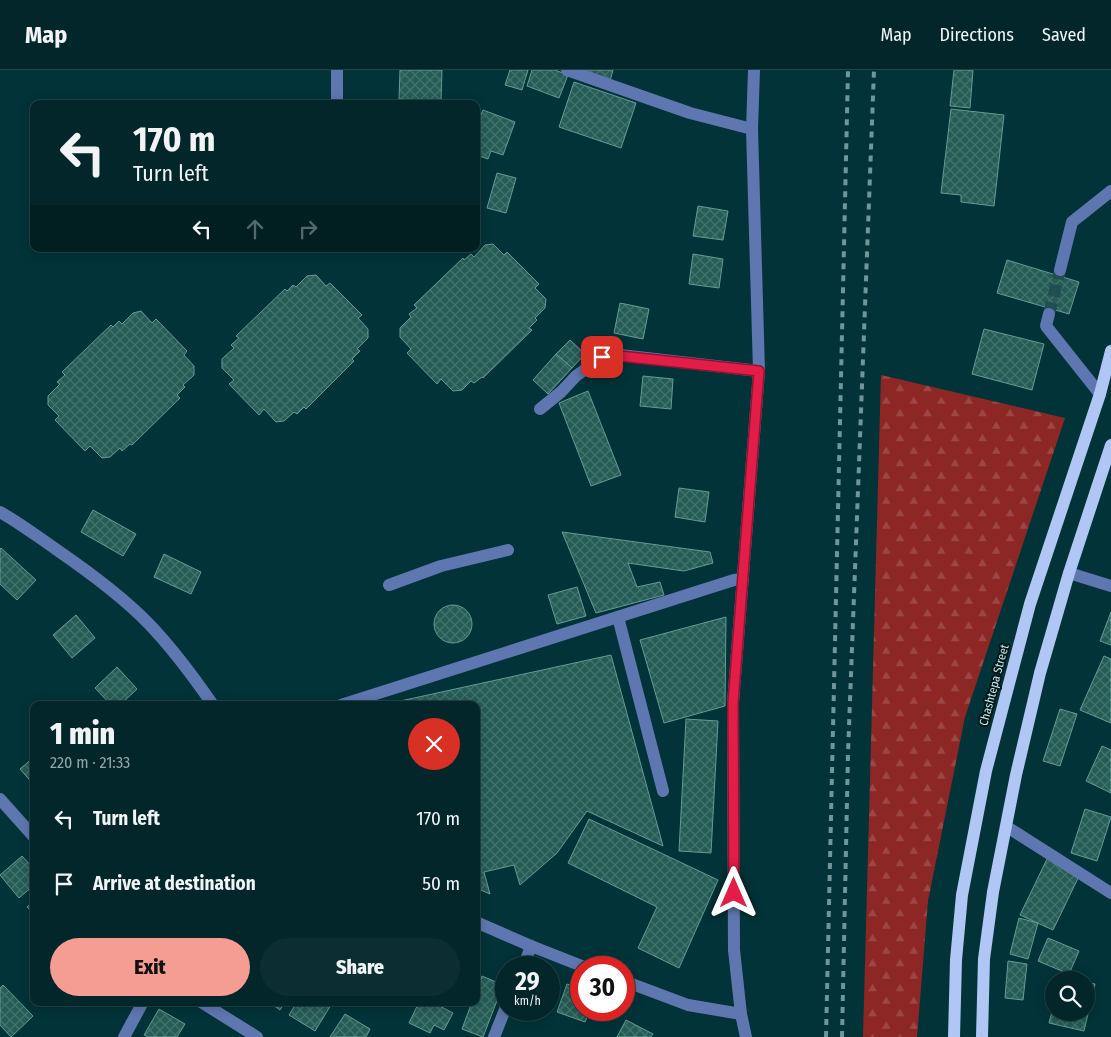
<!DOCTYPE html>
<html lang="en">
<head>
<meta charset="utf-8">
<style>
  body { margin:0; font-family:"Fira Sans Condensed",sans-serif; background:#0c2e32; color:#f1f3f6; height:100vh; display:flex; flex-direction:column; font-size:19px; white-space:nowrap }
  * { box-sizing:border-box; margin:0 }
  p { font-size:16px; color:#96a5a8 }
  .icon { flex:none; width:28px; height:28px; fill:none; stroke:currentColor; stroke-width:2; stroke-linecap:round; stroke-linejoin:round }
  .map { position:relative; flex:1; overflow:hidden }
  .panel { position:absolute; left:30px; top:631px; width:450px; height:305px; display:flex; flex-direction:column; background:#02262a; border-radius:10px; box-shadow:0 2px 12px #0003,0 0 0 1px #234347 }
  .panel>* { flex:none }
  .banner { position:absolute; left:30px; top:30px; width:450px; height:152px; border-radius:10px; box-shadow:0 2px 12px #0003,0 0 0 1px #234347; background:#02262a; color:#f1f3f6; overflow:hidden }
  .tools { position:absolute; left:1045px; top:901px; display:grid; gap:10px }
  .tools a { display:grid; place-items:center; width:50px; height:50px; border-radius:50%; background:#02262a; box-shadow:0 2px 12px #0003,0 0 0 1px #234347; font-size:25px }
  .speed { position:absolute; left:495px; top:886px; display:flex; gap:10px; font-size:25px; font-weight:700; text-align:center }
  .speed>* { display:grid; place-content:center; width:65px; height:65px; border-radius:50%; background:#02262a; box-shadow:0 2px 12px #0003,0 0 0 1px #234347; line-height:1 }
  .speed small { font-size:12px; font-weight:400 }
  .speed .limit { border:8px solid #d22; background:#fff; color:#111 }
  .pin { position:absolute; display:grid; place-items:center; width:42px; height:42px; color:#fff; margin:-21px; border-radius:10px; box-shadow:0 2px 8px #0006 }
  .me { position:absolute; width:55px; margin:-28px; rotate:0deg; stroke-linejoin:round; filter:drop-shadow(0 0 4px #0008) }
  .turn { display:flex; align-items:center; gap:18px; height:105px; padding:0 20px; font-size:22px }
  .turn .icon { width:65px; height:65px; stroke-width:2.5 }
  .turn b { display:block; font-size:35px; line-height:42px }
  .lanes { display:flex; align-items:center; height:48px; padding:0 20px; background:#0003; justify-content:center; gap:25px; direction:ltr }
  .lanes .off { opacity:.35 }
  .round { display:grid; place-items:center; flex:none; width:52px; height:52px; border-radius:26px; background:#0c2e32 }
  .overview { display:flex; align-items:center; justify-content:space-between; height:85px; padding:0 20px }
  h1 { font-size:30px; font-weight:800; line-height:38px }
  .cta { display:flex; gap:10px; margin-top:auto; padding:10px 20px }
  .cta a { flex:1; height:58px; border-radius:30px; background:#f59c93; color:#111; font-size:20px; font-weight:800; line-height:58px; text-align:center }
  .cta a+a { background:#0c2e32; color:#f1f3f6 }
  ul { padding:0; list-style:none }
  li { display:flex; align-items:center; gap:15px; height:65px; padding:0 20px }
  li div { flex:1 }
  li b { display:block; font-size:19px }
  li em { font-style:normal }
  header { display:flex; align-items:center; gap:30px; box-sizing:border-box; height:70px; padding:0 25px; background:#02262a; border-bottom:1px solid #234347 }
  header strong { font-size:24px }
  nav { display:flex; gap:28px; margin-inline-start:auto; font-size:18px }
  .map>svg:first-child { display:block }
  .forest { fill:url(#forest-firs) }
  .building { fill:url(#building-cross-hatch); stroke:#639c95 }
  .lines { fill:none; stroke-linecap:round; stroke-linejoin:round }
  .minor-tunnel { stroke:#204e53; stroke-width:12; stroke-dasharray:12 6; stroke-linecap:butt }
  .minor { stroke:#5f77b0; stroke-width:12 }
  .major { stroke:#b0c6f5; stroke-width:12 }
  .rail { stroke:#70969a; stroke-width:4; stroke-dasharray:6 6; stroke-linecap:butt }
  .route-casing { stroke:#92132f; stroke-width:12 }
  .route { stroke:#e11d48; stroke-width:9 }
  .labels { text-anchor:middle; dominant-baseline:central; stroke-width:4; stroke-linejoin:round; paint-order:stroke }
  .street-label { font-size:12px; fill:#cae7ea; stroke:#02191b }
</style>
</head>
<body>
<header>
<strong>Map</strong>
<nav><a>Map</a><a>Directions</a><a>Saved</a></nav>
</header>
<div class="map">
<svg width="1111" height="967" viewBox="0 0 1111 967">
  <defs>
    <pattern id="forest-firs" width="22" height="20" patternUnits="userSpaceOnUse" patternTransform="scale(1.25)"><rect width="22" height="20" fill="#8d2725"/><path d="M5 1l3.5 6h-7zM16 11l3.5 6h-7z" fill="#9c4645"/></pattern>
    <pattern id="building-cross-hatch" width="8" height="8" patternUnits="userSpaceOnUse" patternTransform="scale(1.25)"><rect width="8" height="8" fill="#255c56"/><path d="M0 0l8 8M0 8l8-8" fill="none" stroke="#43736e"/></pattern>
  </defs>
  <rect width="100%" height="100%" fill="#023338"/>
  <path class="forest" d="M881 305 1065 348 965 647 928 831 917 967H863Z"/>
  <g class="building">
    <path d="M400 0H442L441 31 399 29Z"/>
    <path d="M510 0H528L522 20 505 15Z"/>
    <path d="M532 0H555L568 5 559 28 527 16Z"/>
    <path d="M578 0H613L610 11Z"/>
    <path d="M954 0H973L970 38 950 36Z"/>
    <path d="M574 12 636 33 621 78 559 57Z"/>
    <path d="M951 39 1004 45 994 136 961 132V125L941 123Z"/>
    <path d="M483 40 515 52 503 85 491 81 488 89 476 85V51L478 52Z"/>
    <path d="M497 103 516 108 506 143 487 138Z"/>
    <path d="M698 136 728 141 723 170 693 166Z"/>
    <path d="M493 174 504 185 507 182 539 214 535 218 546 229 545 238 535 248 537 250 529 258 532 260 483 308 482 307 474 313 471 311 462 320 453 321 441 309 437 314 407 283 411 279 400 267V258L411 247 409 244 417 238 414 235 463 188 464 190 471 184 474 187 485 175Z"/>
    <path d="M693 184 723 189 719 218 689 214Z"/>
    <path d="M1007 190 1079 212 1069 244 997 223Z"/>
    <path d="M316 205 326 216 330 213 362 245 358 248 368 259V268L357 279 360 281 352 289 354 291 306 339 304 337 297 344 294 342 284 351 276 352 264 339 259 345 229 314 234 310 222 298V289L234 278 231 275 239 268 236 266 285 219 287 221 293 215 296 217 307 206Z"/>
    <path d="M620 233 649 239 643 269 614 263Z"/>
    <path d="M141 241 152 253 156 249 187 281 184 285 194 296V305L183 315 185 317 177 325 180 328 132 375 130 374 122 381 120 378 110 387 102 388 90 376 85 381 55 350 59 346 48 335V326L60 314 57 312 65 305 62 302 111 255 113 257 119 251 122 254 133 243Z"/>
    <path d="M984 259 1044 274 1032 320 972 304Z"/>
    <path d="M570 270 585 284 572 298 556 284Z"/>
    <path d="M556 284 572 298 548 324 533 310Z"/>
    <path d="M643 306 673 309 671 339 640 336Z"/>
    <path d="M588 321 621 405 591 416 559 333Z"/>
    <path d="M679 418 709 422 705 452 675 447Z"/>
    <path d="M93 440 136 464 123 486 81 462Z"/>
    <path d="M562 462 710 482 713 493 684 501 628 493 637 517 660 512 664 525 596 543Z"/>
    <path d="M1 478 36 510 17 530 0 514V479Z"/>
    <path d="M164 484 201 502 191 524 154 507Z"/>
    <path d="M577 517 586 546 557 554 548 525Z"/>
    <circle cx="453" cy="554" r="19"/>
    <path d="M1111 542V575L1100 571Z"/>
    <path d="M76 545 95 568 72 588 53 565Z"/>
    <path d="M726 547 725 636 664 653 640 570Z"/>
    <path d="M611 585 663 776 587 741 557 783 520 815 514 795 484 802 490 824 476 818V635H382Z"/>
    <path d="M1104 586 1111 589V653L1080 640Z"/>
    <path d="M117 597 137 619 120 635H111L95 618Z"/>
    <path d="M1060 639 1077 644 1060 696 1043 691Z"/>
    <path d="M686 649 718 651 711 783 679 781Z"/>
    <path d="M1102 676 1111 680V723L1086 711Z"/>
    <path d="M34 687V715L20 699Z"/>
    <path d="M1085 739 1111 747 1097 791 1071 783Z"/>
    <path d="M589 749 718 810 679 898 638 878 657 837 568 793Z"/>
    <path d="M22 786 34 799V815L19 828 0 805Z"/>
    <path d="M1047 789 1080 804 1053 860 1020 845Z"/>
    <path d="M34 831V844L27 837Z"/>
    <path d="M1019 848 1038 853 1028 889 1010 884Z"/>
    <path d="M1048 868 1079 881 1069 904 1038 891Z"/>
    <path d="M1008 891 1027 894 1023 930 1005 928Z"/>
    <path d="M482 906 503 915 483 967 462 959 472 932H476V922Z"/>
    <path d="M1086 912 1095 914 1084 961 1049 953 1054 934V942H1086Z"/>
    <path d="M567 914 581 919V940H590L585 952 557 942Z"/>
    <path d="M3 915 33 946 11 967 0 955V918Z"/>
    <path d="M269 932H285L280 940Z"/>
    <path d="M297 932H326L331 935 315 961 289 945Z"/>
    <path d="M419 932H432L453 943 444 960 434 955 430 963 409 953Z"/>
    <path d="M159 939 185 954 177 967H148L144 965Z"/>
    <path d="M345 944 370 959 366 967H330Z"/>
    <path d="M626 950 653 964 651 967H617Z"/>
  </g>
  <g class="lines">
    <path class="minor-tunnel" d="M1049 244 1060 200"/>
    <g class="minor">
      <path d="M567 0 690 43 752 59"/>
      <path d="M337 34V0"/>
      <path d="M1060 200 1072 152 1111 121"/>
      <path d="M1049 244 1046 256 1100 324"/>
      <path d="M540 339 561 322 576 306 602 287 620 285 759 301"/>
      <path d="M0 442C20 453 38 467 57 480 89 502 122 526 149 554 173 579 193 606 213 635"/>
      <path d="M1069 503 1111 516"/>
      <path d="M389 515 441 496 508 480"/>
      <path d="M618 547 663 721"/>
      <path d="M341 635 734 510 743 509"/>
      <path d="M0 729 34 767"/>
      <path d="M1007 757 1111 823"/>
      <path d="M476 852 531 876 587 898"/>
      <path d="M523 898 531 876"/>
      <path d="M624 911 688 935 741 944"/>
      <path d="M201 932 257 967"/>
      <path d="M124 967 143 932"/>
      <path d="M494 967 506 937"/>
      <path d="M746 967 741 944 734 880 733 633 759 301 752 59 754 0"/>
    </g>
    <g class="major">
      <path d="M954 967 956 890 962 825 986 701 1030 534 1100 324 1111 281"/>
      <path d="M982 967 984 889 993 822 1016 705 1040 603 1069 503 1111 375"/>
    </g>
    <g class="rail">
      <path d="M826 967 848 0"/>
      <path d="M842 967 848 683 874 0"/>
    </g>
  </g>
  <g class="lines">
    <g class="route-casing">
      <path id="route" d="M602 287 620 286 759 301 733 633 734 823"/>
    </g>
    <use href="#route" class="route"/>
  </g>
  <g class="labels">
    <g class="street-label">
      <text transform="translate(994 615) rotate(-75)">Chashtepa Street</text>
    </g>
  </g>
</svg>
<div class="tools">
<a><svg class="icon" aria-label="search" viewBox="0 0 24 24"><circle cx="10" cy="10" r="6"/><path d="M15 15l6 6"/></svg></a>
</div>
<div class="speed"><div>29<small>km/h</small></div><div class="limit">30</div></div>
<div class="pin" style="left:602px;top:287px;background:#d93025"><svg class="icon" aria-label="arrive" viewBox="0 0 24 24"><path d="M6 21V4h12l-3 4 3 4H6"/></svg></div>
<svg class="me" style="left:734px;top:823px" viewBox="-20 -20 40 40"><path d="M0-17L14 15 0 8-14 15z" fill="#e11d48" stroke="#fff" stroke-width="4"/></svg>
<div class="banner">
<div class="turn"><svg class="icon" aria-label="left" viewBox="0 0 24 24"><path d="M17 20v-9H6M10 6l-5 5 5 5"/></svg><div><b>170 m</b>Turn left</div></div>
<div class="lanes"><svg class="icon" aria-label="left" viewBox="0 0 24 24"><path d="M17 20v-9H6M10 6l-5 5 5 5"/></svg><svg class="icon off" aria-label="ahead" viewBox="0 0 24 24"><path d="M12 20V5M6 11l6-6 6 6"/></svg><svg class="icon off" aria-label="right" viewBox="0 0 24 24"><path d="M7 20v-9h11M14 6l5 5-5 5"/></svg></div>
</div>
<section class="panel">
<div class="overview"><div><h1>1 min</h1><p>220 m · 21:33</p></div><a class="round" style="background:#d93025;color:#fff"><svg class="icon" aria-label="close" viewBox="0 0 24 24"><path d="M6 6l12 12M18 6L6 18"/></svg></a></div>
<ul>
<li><svg class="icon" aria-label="left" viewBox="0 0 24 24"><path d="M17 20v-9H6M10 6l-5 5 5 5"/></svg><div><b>Turn left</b></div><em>170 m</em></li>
<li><svg class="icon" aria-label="arrive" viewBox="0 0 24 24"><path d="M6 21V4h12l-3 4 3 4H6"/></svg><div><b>Arrive at destination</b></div><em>50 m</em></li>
</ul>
<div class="cta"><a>Exit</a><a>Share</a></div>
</section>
</div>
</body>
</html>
